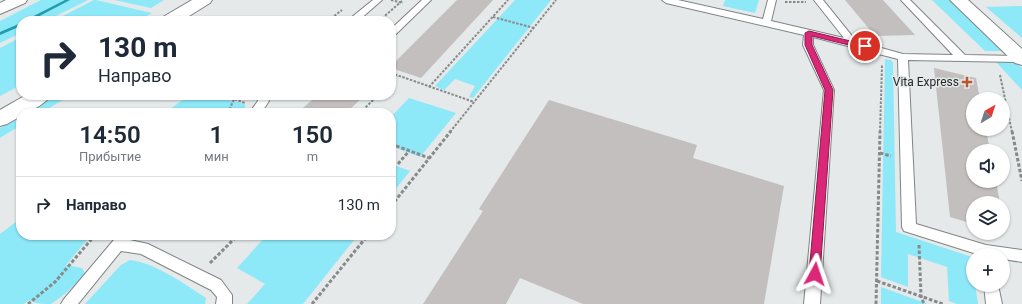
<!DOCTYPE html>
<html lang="ru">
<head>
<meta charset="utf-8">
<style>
  body { margin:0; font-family:Roboto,sans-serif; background:#f6f6f7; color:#1f2937; height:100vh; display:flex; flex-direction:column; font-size:15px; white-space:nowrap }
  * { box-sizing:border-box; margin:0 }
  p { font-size:13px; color:#747a83 }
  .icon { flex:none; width:22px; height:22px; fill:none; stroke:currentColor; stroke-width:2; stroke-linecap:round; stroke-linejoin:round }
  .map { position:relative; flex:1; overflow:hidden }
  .drawer { position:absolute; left:16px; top:108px; width:380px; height:132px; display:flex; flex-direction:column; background:#fff; border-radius:16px; box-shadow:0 1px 3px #0004 }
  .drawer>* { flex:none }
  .top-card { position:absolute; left:16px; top:16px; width:380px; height:84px; border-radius:16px; box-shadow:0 1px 3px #0004; background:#fff; color:#1f2937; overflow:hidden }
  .needle { width:26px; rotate:39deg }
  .controls { position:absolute; left:966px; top:92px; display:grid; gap:8px }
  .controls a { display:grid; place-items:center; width:44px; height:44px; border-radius:50%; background:#fff; box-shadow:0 1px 3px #0004; font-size:20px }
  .pin { position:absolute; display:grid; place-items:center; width:34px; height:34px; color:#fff; margin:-17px; border:2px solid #fff; border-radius:50%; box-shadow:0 1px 4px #0007 }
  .me { position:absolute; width:44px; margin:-22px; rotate:5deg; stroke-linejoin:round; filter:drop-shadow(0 0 3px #0008) }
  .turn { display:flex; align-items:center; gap:14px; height:84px; padding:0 16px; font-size:18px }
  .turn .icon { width:52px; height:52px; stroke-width:2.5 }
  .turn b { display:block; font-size:28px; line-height:34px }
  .eta { display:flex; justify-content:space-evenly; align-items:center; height:68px; text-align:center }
  .eta b { font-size:24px; font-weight:600; line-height:28px }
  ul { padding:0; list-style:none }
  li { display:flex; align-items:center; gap:12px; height:56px; padding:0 16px; border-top:1px solid #e0e1e3 }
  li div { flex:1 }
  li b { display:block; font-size:15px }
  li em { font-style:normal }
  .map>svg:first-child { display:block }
  .green { fill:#8de8f8 }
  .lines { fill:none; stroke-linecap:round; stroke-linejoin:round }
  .stream { fill:#229bac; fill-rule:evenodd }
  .building { fill:#c3bfbe }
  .service-casing { stroke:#7f8484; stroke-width:2 }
  .minor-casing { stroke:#7f8484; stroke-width:2 }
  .tertiary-casing { stroke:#7f8484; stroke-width:2 }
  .motorway-casing { stroke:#7f8484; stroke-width:2 }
  .path-far1 { stroke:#878a8a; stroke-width:2; stroke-dasharray:2.5 1.5; stroke-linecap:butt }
  .path { stroke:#878a8a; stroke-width:3; stroke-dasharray:3.5 2; stroke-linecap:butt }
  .service { fill:#fff; fill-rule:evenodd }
  .minor { fill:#fff; fill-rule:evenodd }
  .tertiary { fill:#fff; fill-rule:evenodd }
  .motorway { fill:#fff; fill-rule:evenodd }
  .route { fill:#db2777; stroke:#8e194d }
  .poi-dot { fill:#bc562b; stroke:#e5e9ea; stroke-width:1.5 }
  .labels { text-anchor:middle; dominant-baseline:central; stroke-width:3; stroke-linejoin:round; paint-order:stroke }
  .poi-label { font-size:12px; fill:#252727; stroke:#e5e9ea; text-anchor:end }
</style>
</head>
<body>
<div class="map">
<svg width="1022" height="304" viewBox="0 0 1022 304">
  <rect width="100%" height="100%" fill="#e5e9ea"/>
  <g class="green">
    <path d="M41 0H88L46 21H21V33L0 43V21Z"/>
    <path d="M94 0H96L152 13 137 21H53Z"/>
    <path d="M114 0H164L151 8Z"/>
    <path d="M515 0H551L473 98 469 97 475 86 455 79 444 90 435 86Z"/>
    <path d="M725 0H759L755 13 723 6Z"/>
    <path d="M932 0H949L1002 51H985Z"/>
    <path d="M1022 6V38L986 7Z"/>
    <path d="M21 37V85L0 96V48Z"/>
    <path d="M885 59 891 60 893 63 896 232 972 257 973 285H975L978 304H957L949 301 947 267 908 254V287L881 277Z"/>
    <path d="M996 62H1016L1022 68V90Z"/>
    <path d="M56 95H71L41 113H26Z"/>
    <path d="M189 95H230L229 100 245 104V109L240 113 226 109 223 113H165Z"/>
    <path d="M409 98 456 113 420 157 391 146V117Z"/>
    <path d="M21 116V125L0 138V128Z"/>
    <path d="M391 164 410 171 391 195Z"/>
    <path d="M21 218V235H91L66 265 82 268 85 273C81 280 57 302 50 304 43 304 35 304 29 300L24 304H0V234Z"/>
    <path d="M267 235H358L303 304H247L265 284 237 268Z"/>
    <path d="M130 260C156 263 184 284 206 298L205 304H85L121 265Z"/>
    <path d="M881 287 928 304H881Z"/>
  </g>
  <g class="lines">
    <g class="stream">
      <path d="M65 0H70L30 21H24Z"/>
      <path d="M21 23V26L0 35V32Z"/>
    </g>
  </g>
  <g class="building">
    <path d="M457 0H493L421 78 391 68V66Z"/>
    <path d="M845 0H883L915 35 875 36Z"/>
    <path d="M934 68 976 78 980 99H973V129H986L990 151H973V181H996L1000 203H973V224L950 217Z"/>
    <path d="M318 95H365L346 113H297Z"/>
    <path d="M549 100 697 145 693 158 784 186 764 304H583L520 278 506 304H423L483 211 479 209Z"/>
  </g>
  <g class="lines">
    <g class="service-casing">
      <g id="service">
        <path d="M373 0H382L358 21H347Z"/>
        <path d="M422 0H431L394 36 391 37V29Z"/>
        <path d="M662 0H678L763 19 768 0H776L771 21 844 38 814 0H823L856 41 903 54 953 55 901 0H910L965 55 1022 56V62L908 60 916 224 986 245 1022 250V262L1003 259V255H980L904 231 902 227 898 59 813 37V45L834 90 820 304H804L824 90 803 45 804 35 666 3Z"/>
        <path d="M255 95H267L266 97 269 101 261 113H249L258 101Z"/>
        <path d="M118 235H133L130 240 148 244 221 280 232 295V304H216L217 297 211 290 141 254 121 251 78 304H61L64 299Z"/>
        <path d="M984 285H998L1002 304H986Z"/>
      </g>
    </g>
    <g class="minor-casing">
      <g id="minor">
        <path d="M192 0H212L210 3 181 21H161L163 17Z"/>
        <path d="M26 95H51C46 103 30 113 21 113V116L7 124 0 126V110Z"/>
      </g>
    </g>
    <g class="tertiary-casing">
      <path id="tertiary" d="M950 0H968L1022 49V65L1015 63Z"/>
    </g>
    <g class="motorway-casing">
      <path id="motorway" d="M6 0H27L25 3 0 14V3Z"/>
    </g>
    <g class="path-far1">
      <path d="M391 0 403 3"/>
      <path d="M785 2H806"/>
      <path d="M493 17 534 28"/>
      <path d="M328 21 342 10"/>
      <path d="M379 21 403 0"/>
      <path d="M391 73 474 102"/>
      <path d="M1000 75 1012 132"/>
      <path d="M391 82 397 76"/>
      <path d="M429 87 508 0"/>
      <path d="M228 113 234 99 245 103"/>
      <path d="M360 113 378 95"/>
      <path d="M450 132 556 0"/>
      <path d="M880 132 882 65"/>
    </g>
    <g class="path">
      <path d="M1012 131 1022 181"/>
      <path d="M391 144 429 158"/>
      <path d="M880 153 891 156"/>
      <path d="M398 164 409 151"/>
      <path d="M391 206 451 131"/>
      <path d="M919 245 921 296 924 304"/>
      <path d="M210 263 238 235"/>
      <path d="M877 281 943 304"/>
      <path d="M28 304 55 282 95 235"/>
      <path d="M312 304 368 235"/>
      <path d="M876 304 880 131"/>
    </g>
    <use href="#service" class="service"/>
    <use href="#minor" class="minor"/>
    <use href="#tertiary" class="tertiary"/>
    <use href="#motorway" class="motorway"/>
  </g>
  <path class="route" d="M809 31 867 45 868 46 865 49 812 36V45L833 90 820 274 819 277 815 279 811 277 809 274 825 90 805 45V33Z"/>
  <path class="poi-dot" d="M965 76h4v4h4v4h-4v4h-4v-4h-4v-4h4z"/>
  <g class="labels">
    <g class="poi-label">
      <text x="959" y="82">Vita Express</text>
    </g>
  </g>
</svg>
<div class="controls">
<a><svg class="needle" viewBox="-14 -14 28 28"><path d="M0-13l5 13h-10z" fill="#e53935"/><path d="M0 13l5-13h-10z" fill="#747a83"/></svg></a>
<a><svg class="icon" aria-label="sound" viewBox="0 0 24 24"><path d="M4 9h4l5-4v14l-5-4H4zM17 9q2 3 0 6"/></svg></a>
<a><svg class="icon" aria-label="layers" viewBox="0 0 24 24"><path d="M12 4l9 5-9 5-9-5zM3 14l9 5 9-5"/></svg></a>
<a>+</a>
</div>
<div class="pin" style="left:865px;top:46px;background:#d93025"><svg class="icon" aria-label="arrive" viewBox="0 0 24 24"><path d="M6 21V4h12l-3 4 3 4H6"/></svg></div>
<svg class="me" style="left:815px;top:274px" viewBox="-20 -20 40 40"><path d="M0-17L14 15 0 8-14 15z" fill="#db2777" stroke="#fff" stroke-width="4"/></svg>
<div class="top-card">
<div class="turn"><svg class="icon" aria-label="right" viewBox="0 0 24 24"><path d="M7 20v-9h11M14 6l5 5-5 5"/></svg><div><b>130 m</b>Направо</div></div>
</div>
<section class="drawer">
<div class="eta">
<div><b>14:50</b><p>Прибытие</p></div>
<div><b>1</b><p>мин</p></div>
<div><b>150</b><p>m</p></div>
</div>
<ul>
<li><svg class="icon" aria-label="right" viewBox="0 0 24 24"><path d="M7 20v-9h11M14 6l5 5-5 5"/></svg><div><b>Направо</b></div><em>130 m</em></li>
</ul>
</section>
</div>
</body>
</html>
